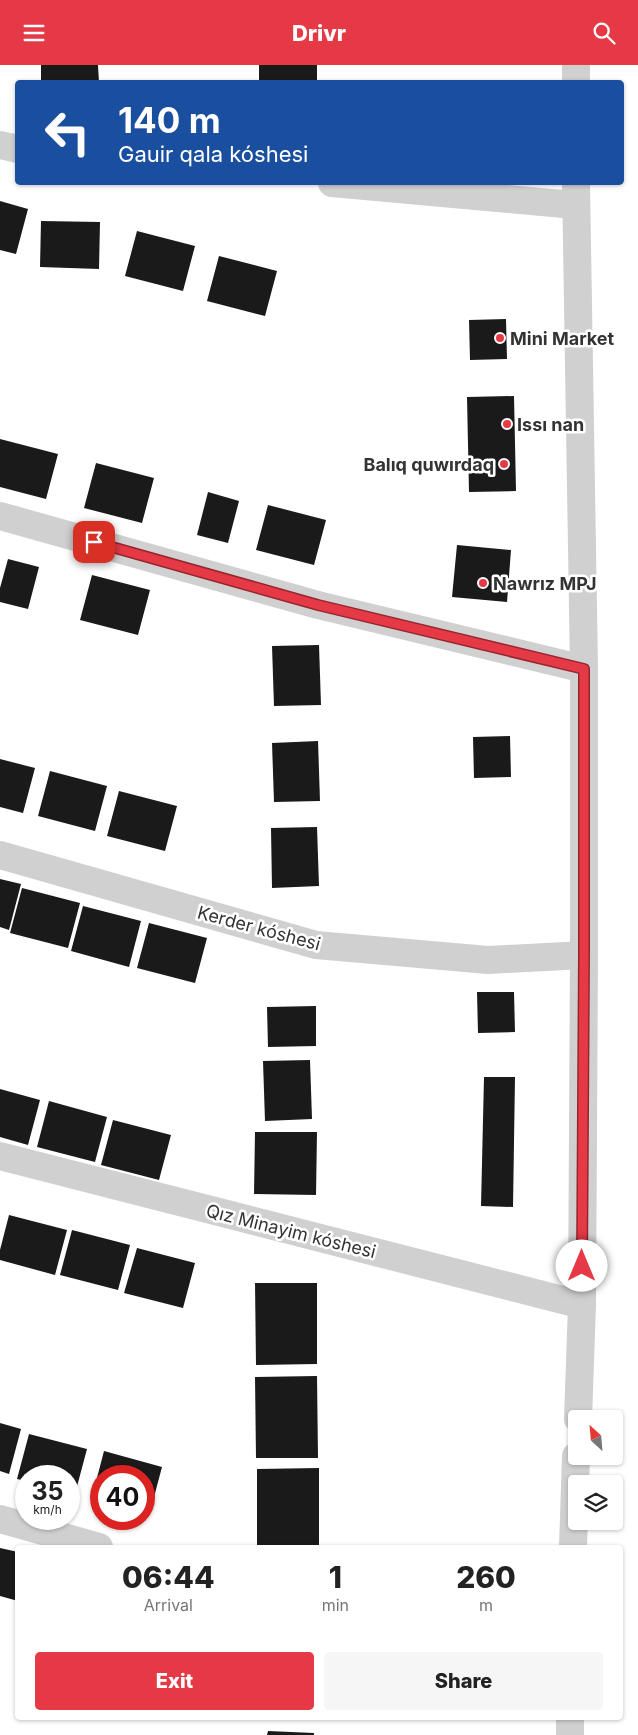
<!DOCTYPE html>
<html lang="en">
<head>
<meta charset="utf-8">
<style>
  body { margin:0; font-family:Inter,sans-serif; background:#f6f6f6; color:#222; height:100vh; display:flex; flex-direction:column; font-size:19px; white-space:nowrap }
  * { box-sizing:border-box; margin:0 }
  p { font-size:16px; color:#767676 }
  .icon { flex:none; width:28px; height:28px; fill:none; stroke:currentColor; stroke-width:2; stroke-linecap:round; stroke-linejoin:round }
  .map { position:relative; flex:1; overflow:hidden }
  .side { position:absolute; left:15px; top:1480px; width:608px; height:175px; display:flex; flex-direction:column; background:#fff; border-radius:5px; box-shadow:0 1px 4px #0004 }
  .side>* { flex:none }
  .banner { position:absolute; left:15px; top:15px; width:609px; height:105px; border-radius:5px; box-shadow:0 1px 4px #0004; background:#1a4fa0; color:#fff; overflow:hidden }
  .needle { width:32px; rotate:334deg }
  .fabs { position:absolute; left:568px; top:1345px; display:grid; gap:10px }
  .fabs a { display:grid; place-items:center; width:55px; height:55px; border-radius:5px; background:#fff; box-shadow:0 1px 4px #0004; font-size:25px }
  .speed { position:absolute; left:15px; top:1400px; display:flex; gap:10px; font-size:25px; font-weight:700; text-align:center }
  .speed>* { display:grid; place-content:center; width:65px; height:65px; border-radius:50%; background:#fff; box-shadow:0 1px 4px #0004; line-height:1 }
  .speed small { font-size:12px; font-weight:400 }
  .speed .limit { border:8px solid #d22; background:#fff; color:#111 }
  .pin { position:absolute; display:grid; place-items:center; width:42px; height:42px; color:#fff; margin:-21px; border-radius:10px; box-shadow:0 2px 8px #0006 }
  .me { position:absolute; width:55px; margin:-28px; rotate:0deg; stroke-linejoin:round; filter:drop-shadow(0 0 4px #0008) }
  .turn { display:flex; align-items:center; gap:18px; height:105px; padding:0 20px; font-size:22px }
  .turn .icon { width:65px; height:65px; stroke-width:2.5 }
  .turn b { display:block; font-size:35px; line-height:42px }
  .eta { display:flex; justify-content:space-evenly; align-items:center; height:85px; text-align:center }
  .eta b { font-size:30px; font-weight:800; line-height:35px }
  .action { display:flex; gap:10px; margin-top:auto; padding:10px 20px }
  .action a { flex:1; height:58px; border-radius:5px; background:#e63946; color:#fff; font-size:20px; font-weight:800; line-height:58px; text-align:center }
  .action a+a { background:#f6f6f6; color:#222 }
  header { display:flex; justify-content:space-between; align-items:center; height:65px; padding:0 20px; background:#e63946; color:#fff; font-size:22px; font-weight:800 }
  .map>svg:first-child { display:block }
  .building { fill:#1a1a1a }
  .lines { fill:none; stroke-linecap:round; stroke-linejoin:round }
  .minor { stroke:#d0d0d0; stroke-width:28 }
  .tertiary { stroke:#d0d0d0; stroke-width:28 }
  .route-casing { stroke:#96252e; stroke-width:12 }
  .route { stroke:#e63946; stroke-width:9 }
  .poi-dot { fill:#e63946; stroke:#fff; stroke-width:2 }
  .labels { text-anchor:middle; dominant-baseline:central; stroke-width:5; stroke-linejoin:round; paint-order:stroke }
  .poi-label { font-size:18px; font-weight:bold; fill:#333; stroke:#fff; text-anchor:start }
  .street-label { font-size:18px; fill:#333; stroke:#fff }
</style>
</head>
<body>
<header><svg class="icon" aria-label="menu" viewBox="0 0 24 24"><path d="M4 6h16M4 12h16M4 18h16"/></svg>Drivr<svg class="icon" aria-label="search" viewBox="0 0 24 24"><circle cx="10" cy="10" r="6"/><path d="M15 15l6 6"/></svg></header>
<div class="map">
<svg width="638" height="1670" viewBox="0 0 638 1670">
  <rect width="100%" height="100%" fill="#fff"/>
  <g class="building">
    <path d="M41 0H98L99 18H41Z"/>
    <rect x="259" y="0" width="58" height="18"/>
    <path d="M0 136 28 144 16 189 0 185Z"/>
    <path d="M41 156 100 157 99 204 40 202Z"/>
    <path d="M137 166 195 181 183 226 125 211Z"/>
    <path d="M219 191 277 206 265 251 207 236Z"/>
    <path d="M506 254 507 294 470 295 469 255Z"/>
    <path d="M514 331 516 426 469 427 467 332Z"/>
    <path d="M0 374 58 389 46 434 0 422Z"/>
    <path d="M96 398 154 413 142 458 84 443Z"/>
    <path d="M208 427 239 436 228 478 197 470Z"/>
    <path d="M268 440 326 455 314 500 256 485Z"/>
    <path d="M457 480 511 485 507 537 452 532Z"/>
    <path d="M8 494 39 502 28 544 0 537V523Z"/>
    <path d="M92 510 150 525 138 570 80 555Z"/>
    <path d="M319 580 321 640 274 641 272 581Z"/>
    <path d="M510 671 511 712 474 713 473 672Z"/>
    <path d="M318 676 320 736 274 737 272 678Z"/>
    <path d="M0 694 35 703 23 748 0 742Z"/>
    <path d="M50 706 107 721 95 766 38 751Z"/>
    <path d="M119 726 177 741 165 786 107 771Z"/>
    <path d="M317 762 319 821 272 823 271 763Z"/>
    <path d="M0 814 21 819 9 865 0 862Z"/>
    <path d="M22 823 80 838 68 883 10 868Z"/>
    <path d="M83 841 141 856 129 902 71 886Z"/>
    <path d="M149 858 207 873 195 918 137 903Z"/>
    <path d="M477 927H514L515 967 478 968Z"/>
    <path d="M316 941V981L268 982 267 942Z"/>
    <path d="M310 995 312 1054 265 1056 263 996Z"/>
    <path d="M484 1012H515L513 1142 481 1141Z"/>
    <path d="M0 1024 40 1035 28 1080 0 1072Z"/>
    <path d="M49 1036 107 1052 95 1097 37 1082Z"/>
    <path d="M113 1055 171 1070 159 1115 101 1100Z"/>
    <path d="M255 1067H317L316 1130 254 1129Z"/>
    <path d="M9 1150 67 1165 55 1210 0 1195V1185Z"/>
    <path d="M72 1165 130 1180 118 1225 60 1210Z"/>
    <path d="M137 1183 195 1198 183 1243 124 1228Z"/>
    <path d="M255 1218H317V1299L256 1300Z"/>
    <path d="M317 1311 318 1393H256L255 1312Z"/>
    <path d="M0 1358 21 1364 9 1409 0 1406Z"/>
    <path d="M29 1369 87 1384 75 1429 69 1428V1411H26V1416L17 1414Z"/>
    <path d="M104 1386 162 1402 150 1447 144 1445V1411H101V1434L92 1432Z"/>
    <path d="M319 1403V1482H257V1404Z"/>
    <path d="M0 1483 18 1487V1536L0 1531Z"/>
    <path d="M268 1666 314 1668V1670H267Z"/>
  </g>
  <g class="lines">
    <g class="minor">
      <path d="M0 80 18 84"/>
      <path d="M332 118 575 140"/>
      <path d="M0 451 318 540 584 604"/>
      <path d="M0 790 316 880 488 895 584 890"/>
      <path d="M0 1091 582 1240"/>
      <path d="M0 1454 99 1482"/>
    </g>
    <g class="tertiary">
      <path d="M576 18V0"/>
      <path d="M576 118 584 604V890L582 1240 578 1354"/>
      <path d="M573 1482 576 1391"/>
      <path d="M570 1670V1652"/>
    </g>
  </g>
  <g class="lines">
    <g class="route-casing">
      <path id="route" d="M94 477 318 540 584 604V890L582 1201"/>
    </g>
    <use href="#route" class="route"/>
  </g>
  <g class="poi-dot">
    <circle cx="500" cy="273" r="5"/>
    <circle cx="507" cy="359" r="5"/>
    <circle cx="504" cy="399" r="5"/>
    <circle cx="483" cy="518" r="5"/>
  </g>
  <g class="labels">
    <g class="poi-label">
      <text x="510" y="273">Mini Market</text>
      <text x="517" y="359">Issı nan</text>
      <text x="494" y="399" text-anchor="end">Balıq quwırdaq</text>
      <text x="493" y="518">Nawrız MPJ</text>
    </g>
    <g class="street-label">
      <text transform="translate(259 863) rotate(15)">Kerder kóshesi</text>
      <text transform="translate(291 1166) rotate(14)">Qız Minayim kóshesi</text>
    </g>
  </g>
</svg>
<div class="fabs">
<a><svg class="needle" viewBox="-14 -14 28 28"><path d="M0-13l5 13h-10z" fill="#e53935"/><path d="M0 13l5-13h-10z" fill="#767676"/></svg></a>
<a><svg class="icon" aria-label="layers" viewBox="0 0 24 24"><path d="M12 4l9 5-9 5-9-5zM3 14l9 5 9-5"/></svg></a>
</div>
<div class="speed"><div>35<small>km/h</small></div><div class="limit">40</div></div>
<div class="pin" style="left:94px;top:477px;background:#d93025"><svg class="icon" aria-label="arrive" viewBox="0 0 24 24"><path d="M6 21V4h12l-3 4 3 4H6"/></svg></div>
<svg class="me" style="left:582px;top:1201px" viewBox="-20 -20 40 40"><circle r="19" fill="#fff"/><path d="M0-13L10 11 0 6-10 11z" fill="#e63946"/></svg>
<div class="banner">
<div class="turn"><svg class="icon" aria-label="left" viewBox="0 0 24 24"><path d="M17 20v-9H6M10 6l-5 5 5 5"/></svg><div><b>140 m</b>Gauir qala kóshesi</div></div>
</div>
<section class="side">
<div class="eta">
<div><b>06:44</b><p>Arrival</p></div>
<div><b>1</b><p>min</p></div>
<div><b>260</b><p>m</p></div>
</div>
<div class="action"><a>Exit</a><a>Share</a></div>
</section>
</div>
</body>
</html>
